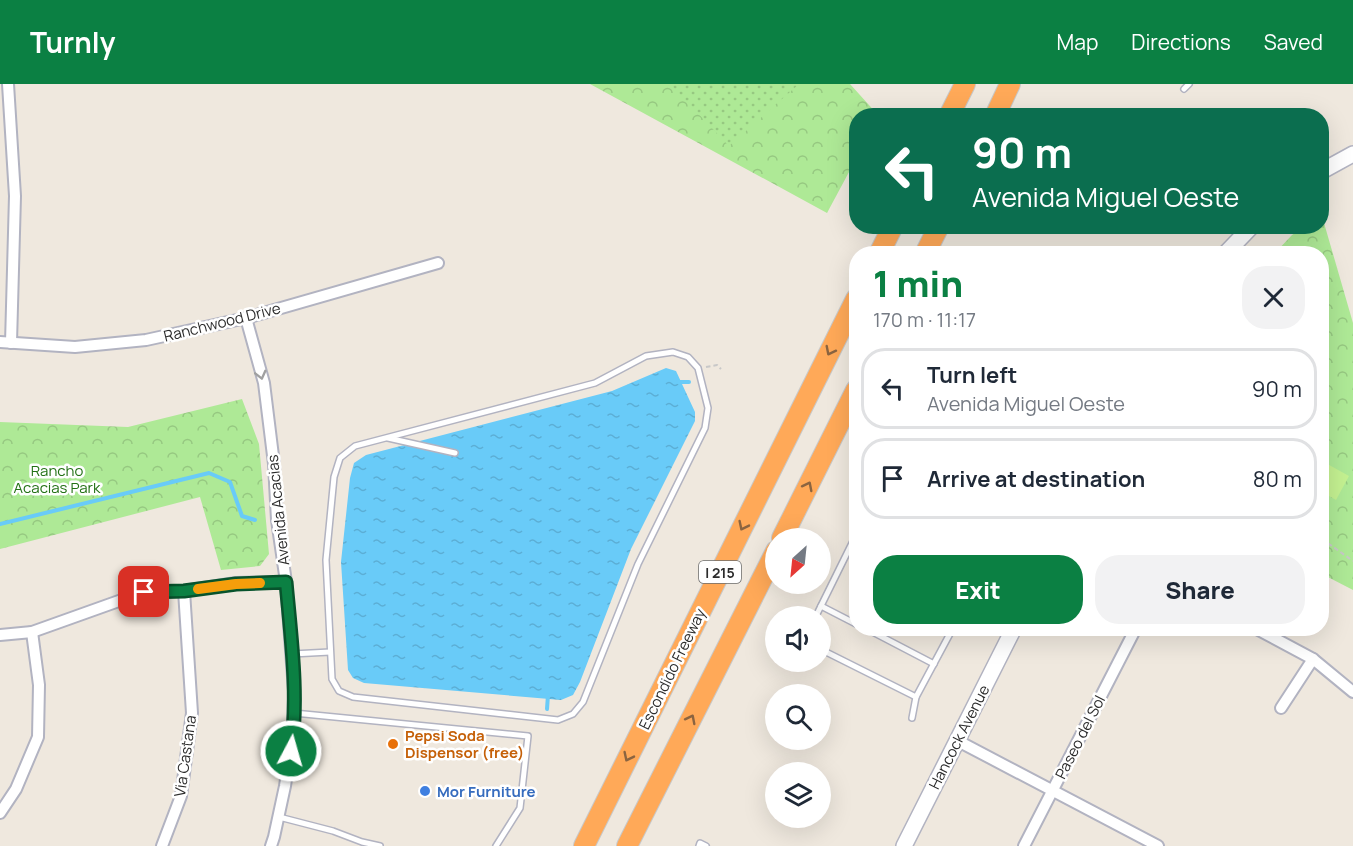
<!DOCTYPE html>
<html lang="en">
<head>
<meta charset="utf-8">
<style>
  body { margin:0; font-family:Manrope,sans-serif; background:#f2f2f3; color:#1f2937; height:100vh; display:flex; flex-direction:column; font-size:22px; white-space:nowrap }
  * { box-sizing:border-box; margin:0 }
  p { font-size:20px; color:#747a83 }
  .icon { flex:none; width:33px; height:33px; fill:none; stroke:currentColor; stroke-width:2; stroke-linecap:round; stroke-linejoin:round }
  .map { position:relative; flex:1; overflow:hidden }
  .drawer { position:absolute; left:849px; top:162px; width:480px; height:390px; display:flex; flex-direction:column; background:#fff; border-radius:24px; box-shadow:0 6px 24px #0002 }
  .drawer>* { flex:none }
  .hud { position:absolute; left:849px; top:24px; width:480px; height:126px; border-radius:24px; box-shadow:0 6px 24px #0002; background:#0b6e4f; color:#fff; overflow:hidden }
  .needle { width:39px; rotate:207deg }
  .tools { position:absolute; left:765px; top:444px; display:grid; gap:12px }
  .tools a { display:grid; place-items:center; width:66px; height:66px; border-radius:50%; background:#fff; box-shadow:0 6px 24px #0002; font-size:30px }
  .pin { position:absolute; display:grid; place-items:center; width:51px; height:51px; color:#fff; margin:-26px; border-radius:12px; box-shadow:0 3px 9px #0006 }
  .me { position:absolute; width:66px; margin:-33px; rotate:6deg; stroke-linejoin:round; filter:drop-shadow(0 0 4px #0008) }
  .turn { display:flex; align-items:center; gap:21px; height:126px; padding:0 24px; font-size:27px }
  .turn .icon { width:78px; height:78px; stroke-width:2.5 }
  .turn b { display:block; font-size:42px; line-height:51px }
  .round { display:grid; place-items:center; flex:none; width:63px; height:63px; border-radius:24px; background:#f2f2f3 }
  .headline { display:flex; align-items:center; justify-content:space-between; height:102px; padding:0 24px }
  h1 { font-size:36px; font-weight:800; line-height:45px; color:#0b8043 }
  .cta { display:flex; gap:12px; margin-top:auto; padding:12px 24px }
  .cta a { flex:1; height:69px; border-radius:24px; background:#0b8043; color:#fff; font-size:24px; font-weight:800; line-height:69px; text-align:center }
  .cta a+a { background:#f2f2f3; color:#1f2937 }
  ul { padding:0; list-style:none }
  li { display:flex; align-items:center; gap:18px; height:81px; margin:0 12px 9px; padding:0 12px; border:3px solid #e0e1e3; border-radius:24px }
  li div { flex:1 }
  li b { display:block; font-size:22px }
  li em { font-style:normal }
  header { display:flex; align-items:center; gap:36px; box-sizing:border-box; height:84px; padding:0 30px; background:#0b8043; color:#fff }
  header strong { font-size:28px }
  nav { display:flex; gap:33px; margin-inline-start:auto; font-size:21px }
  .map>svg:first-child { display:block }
  .park { fill:url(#park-crowns) }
  .garden { fill:url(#garden-dots) }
  .pitch { fill:#c4f191 }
  .water { fill:url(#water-ripples) }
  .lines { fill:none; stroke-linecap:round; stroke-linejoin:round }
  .stream { stroke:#69cbf8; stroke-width:4 }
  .lane-casing { stroke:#b2b3c1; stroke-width:8 }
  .street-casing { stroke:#b2b3c1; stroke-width:14 }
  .secondary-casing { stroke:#b2b3c1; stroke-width:18 }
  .highway-casing { stroke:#c8c8c8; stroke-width:22 }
  .path { stroke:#c8c8c8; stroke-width:2; stroke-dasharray:4.5 3; stroke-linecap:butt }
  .lane { stroke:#fff; stroke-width:5 }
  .street { stroke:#fff; stroke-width:10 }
  .secondary { stroke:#fff; stroke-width:15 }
  .highway { stroke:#ffa958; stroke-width:20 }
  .oneway { stroke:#8b6440 }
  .oneway2 { stroke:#a0a0a0 }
  .route-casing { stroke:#07532c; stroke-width:15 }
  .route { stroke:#0b8043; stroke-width:10 }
  .slow { stroke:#f59e0b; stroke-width:10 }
  .food-dot { fill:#e8710a; stroke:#fff; stroke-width:2 }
  .shop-dot { fill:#3f7fe0; stroke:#fff; stroke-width:2 }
  .labels { text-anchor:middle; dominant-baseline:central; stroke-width:5; stroke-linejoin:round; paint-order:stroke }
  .shield { fill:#fff; stroke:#6b6b6b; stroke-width:1.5 }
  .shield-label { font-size:14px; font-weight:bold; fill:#2c2c2c }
  .street-label { font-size:15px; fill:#2c2c2c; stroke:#fff }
  .park-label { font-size:15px; fill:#237115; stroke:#fff }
  .food-label { font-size:15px; font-weight:bold; fill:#c56008; stroke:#fff; text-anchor:start }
  .shop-label { font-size:15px; font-weight:bold; fill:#366cbe; stroke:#fff; text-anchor:start }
</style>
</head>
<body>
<header>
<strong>Turnly</strong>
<nav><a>Map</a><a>Directions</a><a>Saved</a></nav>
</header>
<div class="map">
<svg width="1353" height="762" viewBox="0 0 1353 762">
  <defs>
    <pattern id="park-crowns" width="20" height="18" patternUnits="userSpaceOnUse" patternTransform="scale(1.5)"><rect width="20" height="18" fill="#aee996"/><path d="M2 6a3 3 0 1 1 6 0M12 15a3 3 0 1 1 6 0" fill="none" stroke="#96c881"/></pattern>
    <pattern id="garden-dots" width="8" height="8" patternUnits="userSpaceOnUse" patternTransform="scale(1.5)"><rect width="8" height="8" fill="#aee996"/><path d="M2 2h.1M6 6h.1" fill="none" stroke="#96c881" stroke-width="1.8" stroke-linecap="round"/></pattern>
    <pattern id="water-ripples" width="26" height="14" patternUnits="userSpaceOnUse" patternTransform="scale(1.5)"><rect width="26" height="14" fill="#69cbf8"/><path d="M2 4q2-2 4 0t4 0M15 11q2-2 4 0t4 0" fill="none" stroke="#5baed5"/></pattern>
  </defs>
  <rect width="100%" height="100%" fill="#efe8de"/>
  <g class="park">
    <path d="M590 0H850L878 31 856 32V75L827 129Z"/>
    <path d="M1322 132 1353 239V506L1322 490V170H1274L1292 151 1304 143 1322 142Z"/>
    <path d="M242 315 259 360 269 470 260 482 221 486 200 413 0 465V338L128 343Z"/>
  </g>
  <path class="garden" d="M670 0H799L729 62Z"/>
  <path class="pitch" d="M1322 377 1349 392 1336 416 1322 408Z"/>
  <path class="water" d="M666 284 676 287 695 328V337L631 465 580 598 573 611 561 616 364 599 353 594 348 586 341 478 350 394 354 379 366 371 612 307Z"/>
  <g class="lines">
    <g class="stream">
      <path d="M678 298H689"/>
      <path d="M0 440 209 389 230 398 242 432 255 436"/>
      <path d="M547 625 548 611"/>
    </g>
    <g class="lane-casing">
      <g id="lane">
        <path d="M1184 5 1189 0"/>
        <path d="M673 268 688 273 698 284 708 324 705 344 638 480 583 618 573 630 558 636 353 613 339 607 332 595 326 476 334 393 340 374 355 362 595 299 646 272Z"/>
        <path d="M388 354 455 369"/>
        <path d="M821 522 856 540"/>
        <path d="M816 532 856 451"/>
        <path d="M865 544 934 580"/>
        <path d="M820 565 916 613 953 544"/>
        <path d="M292 570 330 568"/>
        <path d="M294 629 528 652 520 724 496 762"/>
        <path d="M912 634 916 613"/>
        <path d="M279 733 333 747 362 758 380 762"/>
        <path d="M699 762 700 759 706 762"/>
      </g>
    </g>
    <g class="street-casing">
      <g id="street">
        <path d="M8 0 15 112 11 259"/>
        <path d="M246 234 264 299 274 380 277 436 286 498 294 607 293 649 285 702 274 753 271 762"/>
        <path d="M0 258 75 263 146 256 246 234 438 179"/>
        <path d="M1255 544 1313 575 1353 608"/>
        <path d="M0 551 32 548 144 508 184 507 236 499 286 498"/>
        <path d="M1281 624 1313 575"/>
        <path d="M958 657 1158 762"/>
        <path d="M0 729 16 705 38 653 39 601 32 548"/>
        <path d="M162 762 181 712 192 629 184 507"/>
        <path d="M1024 762 1136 544"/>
      </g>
    </g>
    <g class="secondary-casing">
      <g id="secondary">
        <path d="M1322 87 1353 70"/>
        <path d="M1225 170 1252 142"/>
        <path d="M904 762 1014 544"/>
      </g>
    </g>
    <g class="highway-casing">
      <g id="highway">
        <path d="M949 32 965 0"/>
        <path d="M995 32 1010 0"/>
        <path d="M879 170 893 142"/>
        <path d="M925 170 939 142"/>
        <path d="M782 454 856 306"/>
        <path d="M584 762 856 215"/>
        <path d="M627 762 776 467"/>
      </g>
    </g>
    <g class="path">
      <path d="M706 283 717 281 721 285"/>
      <path d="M1322 455 1353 477"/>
    </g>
    <use href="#lane" class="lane"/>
    <use href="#street" class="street"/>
    <use href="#secondary" class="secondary"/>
    <use href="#highway" class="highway"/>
  </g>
  <defs><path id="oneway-chevron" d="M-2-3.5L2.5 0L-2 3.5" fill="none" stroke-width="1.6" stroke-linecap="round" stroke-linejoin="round" transform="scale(1.5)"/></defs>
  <g class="oneway">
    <use href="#oneway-chevron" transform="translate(830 267) rotate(117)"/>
    <use href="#oneway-chevron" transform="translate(808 402) rotate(-63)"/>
    <use href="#oneway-chevron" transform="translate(743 442) rotate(116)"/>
    <use href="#oneway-chevron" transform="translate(691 635) rotate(-63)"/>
    <use href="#oneway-chevron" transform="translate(628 673) rotate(116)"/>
  </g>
  <use class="oneway2" href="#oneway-chevron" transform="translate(261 291) rotate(76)"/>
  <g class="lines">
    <g class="route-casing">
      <path id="route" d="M144 508 184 507 236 500 286 498C291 554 299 612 291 667"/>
    </g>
    <use href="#route" class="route"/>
    <path class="slow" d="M198 505 236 500 260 499"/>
  </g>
  <circle class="food-dot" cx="393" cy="660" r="6"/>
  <circle class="shop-dot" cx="425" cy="707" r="6"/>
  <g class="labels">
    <rect class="shield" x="699" y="477" width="42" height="22" rx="4.5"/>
    <g class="shield-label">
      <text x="720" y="488">I 215</text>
    </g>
    <g class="street-label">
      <text transform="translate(222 238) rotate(-14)">Ranchwood Drive</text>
      <text transform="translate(278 426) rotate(-96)">Avenida Acacias</text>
      <text transform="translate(672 585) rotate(-64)">Escondido Freeway</text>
      <text transform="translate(959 653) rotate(-63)">Hancock Avenue</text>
      <text transform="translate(1080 653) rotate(-63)">Paseo del Sol</text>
      <text transform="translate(185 672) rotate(-82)">Via Castana</text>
    </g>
    <g class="park-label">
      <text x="57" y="386">Rancho<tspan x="57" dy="17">Acacias Park</tspan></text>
    </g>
    <g class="food-label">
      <text x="405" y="651">Pepsi Soda<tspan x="405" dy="17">Dispensor (free)</tspan></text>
    </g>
    <g class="shop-label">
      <text x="437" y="707">Mor Furniture</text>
    </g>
  </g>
</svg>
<div class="tools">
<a><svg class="needle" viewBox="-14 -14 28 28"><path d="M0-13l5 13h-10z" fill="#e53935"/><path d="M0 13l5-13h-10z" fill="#747a83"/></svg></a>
<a><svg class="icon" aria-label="sound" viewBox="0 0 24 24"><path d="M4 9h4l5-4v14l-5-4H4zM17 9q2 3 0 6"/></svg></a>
<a><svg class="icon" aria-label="search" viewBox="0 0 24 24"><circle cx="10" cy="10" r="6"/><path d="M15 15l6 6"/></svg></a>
<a><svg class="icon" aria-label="layers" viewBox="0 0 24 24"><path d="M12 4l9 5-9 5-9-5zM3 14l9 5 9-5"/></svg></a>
</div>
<div class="pin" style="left:144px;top:508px;background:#d93025"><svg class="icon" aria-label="arrive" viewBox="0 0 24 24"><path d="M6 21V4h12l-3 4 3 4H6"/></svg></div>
<svg class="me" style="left:291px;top:667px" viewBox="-20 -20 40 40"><circle r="17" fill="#0b8043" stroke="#fff" stroke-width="3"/><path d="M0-11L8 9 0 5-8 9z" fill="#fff"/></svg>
<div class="hud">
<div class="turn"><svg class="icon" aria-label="left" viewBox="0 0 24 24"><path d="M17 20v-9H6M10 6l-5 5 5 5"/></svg><div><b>90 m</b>Avenida Miguel Oeste</div></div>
</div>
<section class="drawer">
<div class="headline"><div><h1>1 min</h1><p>170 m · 11:17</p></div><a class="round"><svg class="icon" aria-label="close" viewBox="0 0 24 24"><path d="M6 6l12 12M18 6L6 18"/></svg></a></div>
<ul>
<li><svg class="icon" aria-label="left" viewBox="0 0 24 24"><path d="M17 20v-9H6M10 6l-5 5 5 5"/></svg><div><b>Turn left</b><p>Avenida Miguel Oeste</p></div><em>90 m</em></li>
<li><svg class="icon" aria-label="arrive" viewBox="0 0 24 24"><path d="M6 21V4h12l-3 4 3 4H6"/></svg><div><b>Arrive at destination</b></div><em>80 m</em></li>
</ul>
<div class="cta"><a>Exit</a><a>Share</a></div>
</section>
</div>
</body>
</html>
